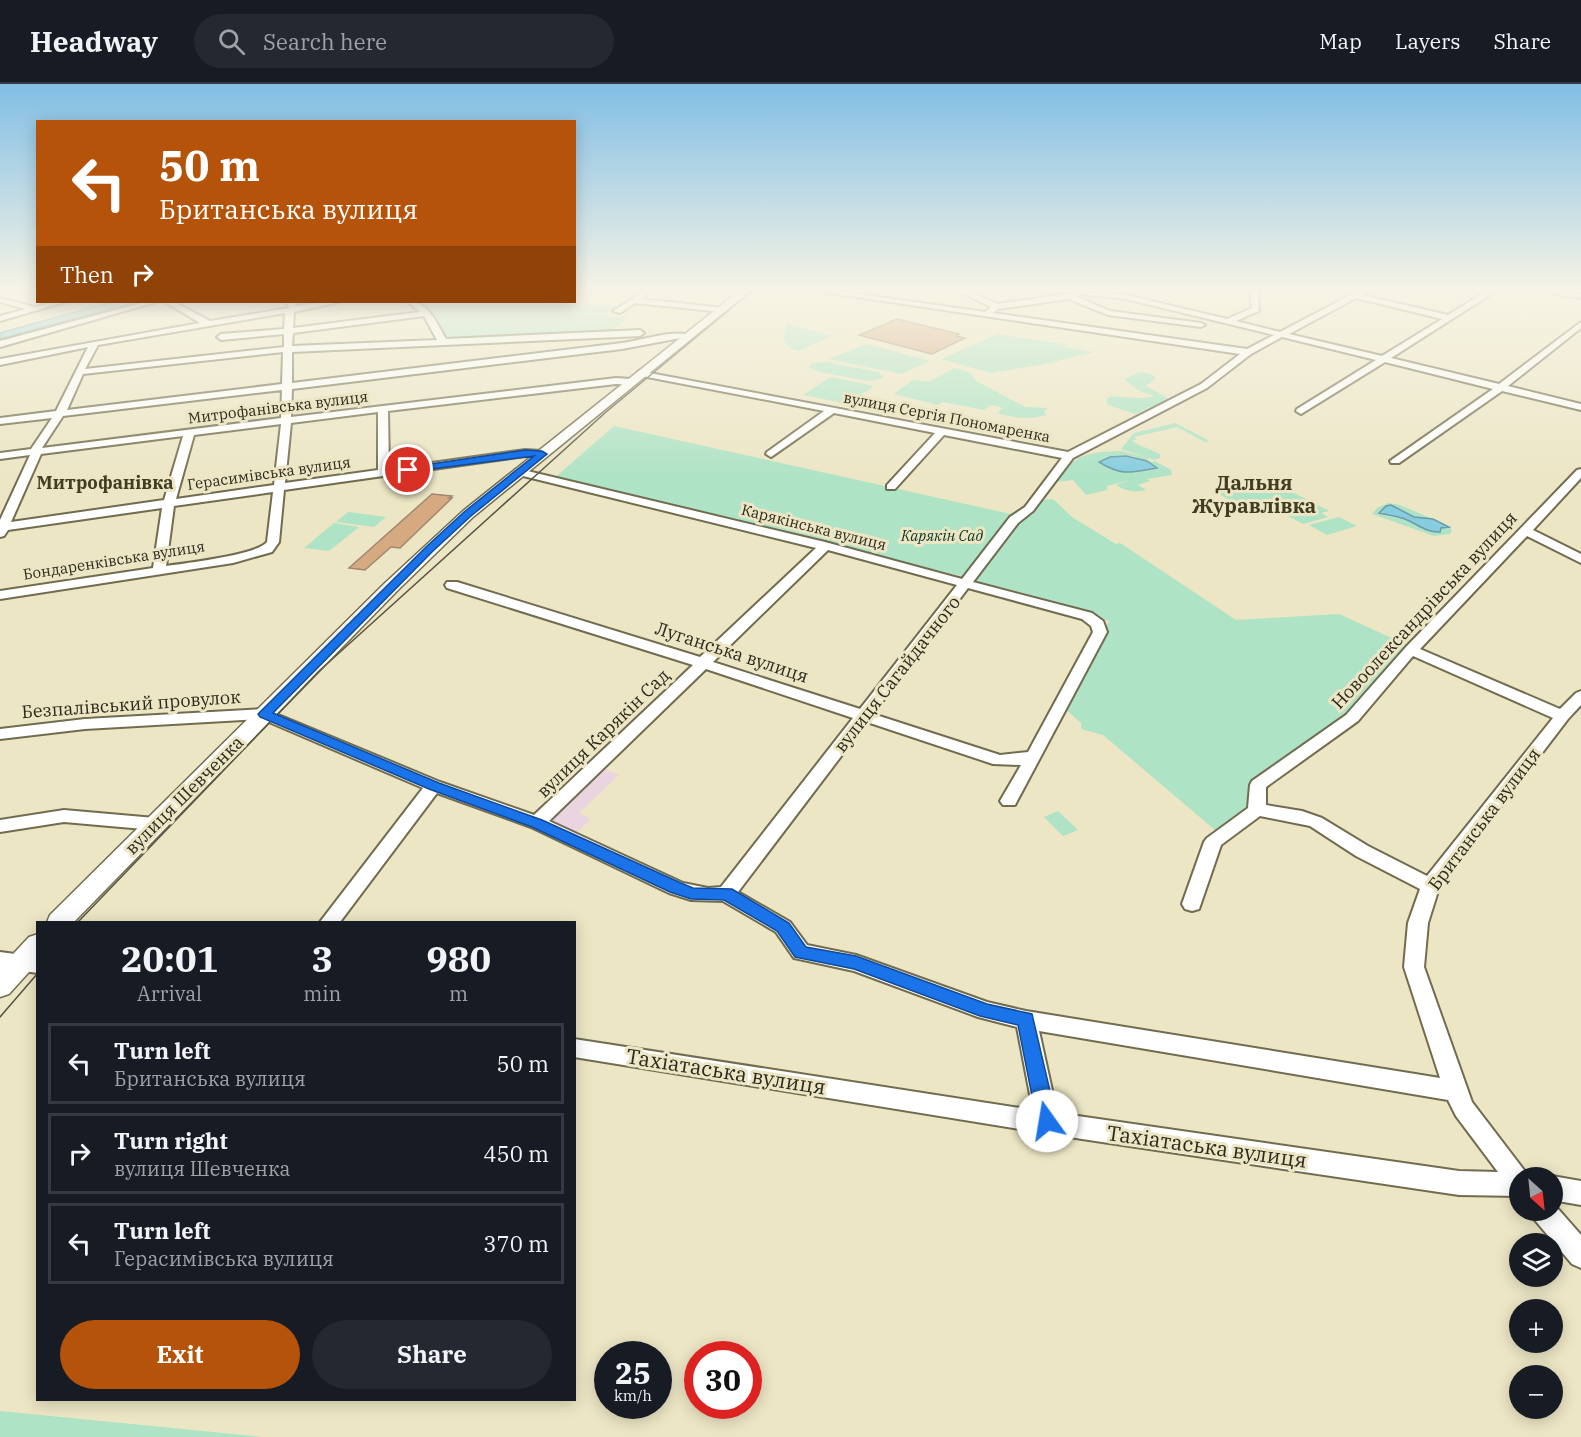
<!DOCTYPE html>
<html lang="en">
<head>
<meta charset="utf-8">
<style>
  body { margin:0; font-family:"IBM Plex Serif",serif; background:#242831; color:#f1f3f6; height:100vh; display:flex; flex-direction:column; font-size:22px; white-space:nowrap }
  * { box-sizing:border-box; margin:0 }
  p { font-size:20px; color:#9ea1a6 }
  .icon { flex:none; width:33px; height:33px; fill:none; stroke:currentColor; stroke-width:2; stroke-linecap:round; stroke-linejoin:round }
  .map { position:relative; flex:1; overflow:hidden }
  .drawer { position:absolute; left:36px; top:837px; width:540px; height:480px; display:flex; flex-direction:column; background:#171b24; border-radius:0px; box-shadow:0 3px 15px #0003 }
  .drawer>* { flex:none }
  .banner { position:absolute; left:36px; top:36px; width:540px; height:183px; border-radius:0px; box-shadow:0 3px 15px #0003; background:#b45309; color:#fff; overflow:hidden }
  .needle { width:39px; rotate:153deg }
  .fabs { position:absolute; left:1509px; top:1083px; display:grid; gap:12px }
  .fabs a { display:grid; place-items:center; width:54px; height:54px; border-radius:50%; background:#171b24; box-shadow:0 3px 15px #0003; font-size:30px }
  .speed { position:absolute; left:594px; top:1257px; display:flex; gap:12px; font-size:30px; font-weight:700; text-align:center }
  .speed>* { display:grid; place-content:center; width:78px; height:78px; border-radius:50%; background:#171b24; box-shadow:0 3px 15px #0003; line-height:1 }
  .speed small { font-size:15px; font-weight:400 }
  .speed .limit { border:9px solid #d22; background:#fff; color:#111 }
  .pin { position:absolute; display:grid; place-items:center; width:51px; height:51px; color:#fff; margin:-26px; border:3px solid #fff; border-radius:50%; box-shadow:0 2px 6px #0007 }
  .me { position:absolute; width:66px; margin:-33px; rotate:347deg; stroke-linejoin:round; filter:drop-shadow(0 0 4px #0008) }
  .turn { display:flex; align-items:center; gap:21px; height:126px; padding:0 24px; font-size:27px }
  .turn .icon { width:78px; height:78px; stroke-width:2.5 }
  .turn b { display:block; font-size:42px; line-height:51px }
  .then { display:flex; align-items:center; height:57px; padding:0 24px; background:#0003; gap:12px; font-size:22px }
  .eta { display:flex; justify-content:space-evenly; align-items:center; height:102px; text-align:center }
  .eta b { font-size:36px; font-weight:700; line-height:42px }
  .cta { display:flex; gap:12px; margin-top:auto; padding:12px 24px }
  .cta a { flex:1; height:69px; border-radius:36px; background:#b45309; color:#fff; font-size:24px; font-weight:700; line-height:69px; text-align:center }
  .cta a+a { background:#242831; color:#f1f3f6 }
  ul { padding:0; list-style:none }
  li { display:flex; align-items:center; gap:18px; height:81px; margin:0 12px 9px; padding:0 12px; border:3px solid #363941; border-radius:0px }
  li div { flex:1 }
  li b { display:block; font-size:22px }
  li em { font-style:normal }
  header { display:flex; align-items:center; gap:36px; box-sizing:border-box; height:84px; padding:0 30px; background:#171b24; border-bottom:2px solid #363941 }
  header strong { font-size:28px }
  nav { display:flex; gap:33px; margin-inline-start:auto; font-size:21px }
  .search { width:420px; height:54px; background:#242831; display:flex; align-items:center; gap:15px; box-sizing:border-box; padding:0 21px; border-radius:33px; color:#9ea1a6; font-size:22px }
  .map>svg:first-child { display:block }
  .industrial { fill:#ead4e0 }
  .green { fill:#aee3c5; fill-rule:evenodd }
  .water { fill:#86cde0; stroke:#6b9ca6; stroke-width:1.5 }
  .building { fill:#d6a981; stroke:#a18872; stroke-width:1.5 }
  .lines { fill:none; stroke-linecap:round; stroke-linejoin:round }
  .minor-casing { stroke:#716c4f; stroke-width:4 }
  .major-casing { stroke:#716c4f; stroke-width:3 }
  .minor { fill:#fff; fill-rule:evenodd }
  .major { fill:#fff; fill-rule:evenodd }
  .tram { stroke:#575443; stroke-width:1.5 }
  .route { fill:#1a73e8; stroke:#114b97; stroke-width:1.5 }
  .labels { text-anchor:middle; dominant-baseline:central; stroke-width:6; stroke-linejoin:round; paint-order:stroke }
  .far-street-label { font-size:15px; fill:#2c2a1e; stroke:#ece6c5 }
  .far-park-label { font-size:15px; font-style:italic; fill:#093924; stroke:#ece6c5 }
  .far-quarter-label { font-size:18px; font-weight:bold; fill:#423d22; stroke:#ece6c5 }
  .street-label { font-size:18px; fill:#2c2a1e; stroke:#ece6c5 }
  .far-district-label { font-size:20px; font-weight:bold; fill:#423d22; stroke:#ece6c5 }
  .near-street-label { font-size:21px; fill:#2c2a1e; stroke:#ece6c5 }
</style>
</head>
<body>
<header>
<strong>Headway</strong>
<div class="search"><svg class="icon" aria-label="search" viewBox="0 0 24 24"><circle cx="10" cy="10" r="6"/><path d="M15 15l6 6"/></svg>Search here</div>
<nav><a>Map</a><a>Layers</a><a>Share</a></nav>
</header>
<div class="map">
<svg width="1581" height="1353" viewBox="0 0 1581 1353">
  <rect width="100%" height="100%" fill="#ece6c5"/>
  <path class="industrial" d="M601 684 619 691 579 729 591 735 577 748 547 736Z"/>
  <g class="green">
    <path d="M425 218H496L617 222 605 232 628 234 608 249 445 256 433 237 429 224 423 221Z"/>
    <path d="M787 240 832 252 798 267C790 265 787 262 783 254Z"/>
    <path d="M998 250 1066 260 1064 263 1094 268 1045 280 991 289 941 275Z"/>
    <path d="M867 260 930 277 901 290 829 275Z"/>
    <path d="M826 278 878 288 884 294 867 297 816 287 809 283 813 279Z"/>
    <path d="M954 284 969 288 976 297 1025 323 1047 324 1044 328 1046 331C1028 336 1015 334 997 329L1003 324 991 321 984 326 943 318 938 321 894 310 913 296 929 298Z"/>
    <path d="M1141 288 1153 291 1156 294 1146 302 1169 315 1135 330 1108 321 1106 316 1109 313C1125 311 1139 317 1154 312L1138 306 1124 295Z"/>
    <path d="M831 293 874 302 847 320 803 311Z"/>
    <path d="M1175 339 1208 356 1207 359 1177 343 1134 353 1137 356H1132L1137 360 1160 370V374L1154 376 1121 365 1134 349Z"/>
    <path d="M614 342 1015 431 966 493 552 396Z"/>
    <path d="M1121 367 1149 374 1146 376 1152 378 1155 377 1171 386 1172 391 1147 395 1150 397 1138 401 1146 406C1134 409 1126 407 1116 401L1131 396 1107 402V406L1086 411 1073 396 1054 398C1074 370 1089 368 1121 367ZM1133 372 1147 377 1156 384C1128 391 1130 390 1103 380Z"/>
    <path d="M1256 393H1263L1329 427 1321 429 1328 433 1303 440 1275 425 1279 424 1268 418C1242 425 1236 420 1214 407L1213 404Z"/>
    <path d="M1053 415 1072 433 1116 460 1120 459 1236 536 1339 530 1409 562 1348 632 1256 700 1242 731 1215 746 1103 651 1081 645V639L1062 622 1109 537 974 497 1007 450 1035 422 1037 416Z"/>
    <path d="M1388 419 1400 421 1433 435 1414 433 1391 421 1380 428 1386 432 1404 435 1422 443H1449L1452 446 1450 450 1434 452 1372 430 1377 424Z"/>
    <path d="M348 428 386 433 374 443 336 438Z"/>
    <path d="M1339 433 1357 442 1327 451 1309 441Z"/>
    <path d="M334 439 359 443 329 467 304 464Z"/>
    <path d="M1058 727 1078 746 1063 752 1044 733Z"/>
    <path d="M0 1327 263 1353H0Z"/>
  </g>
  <g class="water">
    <path d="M111 218H135L0 255V249Z"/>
    <path d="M1126 372 1147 377 1157 384C1132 388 1123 393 1099 378L1110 373Z"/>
    <path d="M1391 421 1414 433 1433 435 1449 443 1441 444 1440 448C1427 449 1417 440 1405 435 1396 432 1387 431 1379 429L1386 422Z"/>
  </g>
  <g class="building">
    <path d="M897 235 959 250 956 252 965 254 932 270 859 251Z"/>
    <path d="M432 410 452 412 449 414H452L400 464 391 463 365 486 349 484Z"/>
  </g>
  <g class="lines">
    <g class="minor-casing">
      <g id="minor">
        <path d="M816 207H836L985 228 991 223 958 207H968L997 220 1075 209 1072 207 1126 211 1227 235 1252 224 1250 207H1258L1259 227 1236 237 1280 248 1358 207H1368L1362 211 1448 231 1487 207H1496L1391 274 1499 300 1581 238V244L1508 302 1581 320V326L1502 307 1399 379H1391L1390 377 1493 305 1385 278 1301 330 1296 327 1297 325 1376 276 1282 253 1251 270 1207 304 1073 374 1033 427 1018 439 973 498 1092 529 1103 537 1107 548 1015 721H1003L1000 717 1021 681 993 680 867 638 738 808 790 838 807 861 856 871 987 918 1026 927 1440 994 1404 883 1408 839 1420 805 1356 772 1310 742 1260 732 1221 761 1199 825 1192 827 1185 825 1182 820 1204 758 1207 754 1248 724 1250 701 1252 697 1346 631 1406 563 1577 386 1581 385V394L1533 446 1581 470V479L1527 452 1420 565 1560 625 1576 609 1581 607V621L1568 635 1439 804 1428 839 1424 883 1472 1018 1530 1094H1520V1112L1459 1111 1082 1055 574 973V955L1033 1026 1017 943 978 933 854 887 794 874 776 848 723 817 691 816 669 809 531 743 437 709 340 838H320L423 704 262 635 85 645 0 655V645L85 635 264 625 440 698 534 731 693 581 447 504 445 501 447 498H457L700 573 816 464 515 390V386L519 385 825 458 962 495 1010 433 1025 423 1062 374 944 351 895 405H887V401L935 349 834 329 771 373 766 370 767 368 824 327 642 292 637 289 639 287 1068 368 1201 300 1240 270ZM1080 210 1126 215 1274 251 1247 265 993 229 998 225 1068 215 1108 231 1201 243 1205 241 1201 239 1110 227 1077 213ZM1356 214 1442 235 1382 272 1289 250ZM828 466 957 501 860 625 713 578ZM968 504 1082 535 1091 542 1093 548 1028 668 1000 671 873 630ZM1413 572 1553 634 1427 792 1368 762 1322 734 1302 727 1266 721V703L1358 637ZM706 585 853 634 721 803 708 804 683 799 549 737ZM1039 947 1448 1016 1456 1032 1498 1088 1459 1087 1057 1029Z"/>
        <path d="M1548 207 1581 210V214L1552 209Z"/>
        <path d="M642 209 646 211 642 215 723 224 727 226 723 228 635 219 620 229 613 227Z"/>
        <path d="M0 214 35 223 54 218H65L0 237V232L26 225 0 218Z"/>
        <path d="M145 218H156L0 263V257Z"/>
        <path d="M165 218H174L210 237 289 224 286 218H294L297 222 325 218H340L294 228 293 244 420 228 408 218C428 216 437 240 446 255L640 246 644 249 640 252 292 268V299L622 259C639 257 678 244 691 252L622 265 292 305 291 333 616 294 631 295 636 298 631 301 616 300 388 327 389 385 525 366 542 367 547 370 542 373 525 372 284 406 279 458 272 468 233 479 0 515V507L153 484 162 424 8 446 4 452 0 453V436L30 371 0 375V369L31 365 52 334 0 340V334L56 327 88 263 0 281V275L200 239ZM285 229 284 245 221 250 217 253 221 256 284 250V263L85 285 98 261ZM424 232 437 256 292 262 293 249ZM283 268 282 300 67 326 83 290ZM282 306 281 334 42 364 63 332ZM378 328V386L285 399 291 339ZM281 340 274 401 176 415 194 351ZM183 352 164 416 11 438 41 370ZM273 408 267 458C257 471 185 479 166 482L174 422Z"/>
        <path d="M64 726 155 734 161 736 164 740 161 744 155 746 64 738 0 748V736Z"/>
        <path d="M0 868 38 873V889L0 884Z"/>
        <path d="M1552 1092 1581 1097V1121L1552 1116V1094H1549Z"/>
        <path d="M1552 1118 1581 1151V1184L1572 1180 1534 1135 1531 1126H1552Z"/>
      </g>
    </g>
    <g class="major-casing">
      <g id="major">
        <path d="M739 207H750L473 433 397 507 74 838H47L50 831 385 499 463 427Z"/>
        <path d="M38 850V878L9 910 0 913V884L29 853Z"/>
      </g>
    </g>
    <use href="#minor" class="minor"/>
    <use href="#major" class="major"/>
    <g class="tram">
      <path d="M78 838 319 587 606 328 752 207"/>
      <path d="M0 933 38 889"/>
    </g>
  </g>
  <linearGradient id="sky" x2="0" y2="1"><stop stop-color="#81bee5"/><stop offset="0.52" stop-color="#f6f4e5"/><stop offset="1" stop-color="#f6f4e5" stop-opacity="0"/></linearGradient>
  <rect width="1581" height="396" fill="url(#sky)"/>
  <path class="route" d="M525 366 542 367 547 370 471 432 433 467 273 629 439 699 542 736 681 799 693 804 732 805 789 839 806 863 856 872 987 920 1032 930 1057 1037 1054 1043 1047 1045 1040 1043 1037 1037 1018 941 980 932 854 885 795 873 777 847 724 816 691 815 670 808 532 743 429 705 260 633 258 630 260 628 426 463 464 428 534 372 408 388H404V384Z"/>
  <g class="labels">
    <g class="far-street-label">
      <text transform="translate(278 323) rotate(-7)">Митрофанівська вулиця</text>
      <text transform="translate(947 333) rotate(11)">вулиця Сергія Пономаренка</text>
      <text transform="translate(269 389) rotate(-8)">Герасимівська вулиця</text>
      <text transform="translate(814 443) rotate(14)">Карякінська вулиця</text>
      <text transform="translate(114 476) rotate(-9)">Бондаренківська вулиця</text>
    </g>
    <g class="far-park-label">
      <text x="942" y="451">Карякін Сад</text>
    </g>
    <g class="far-quarter-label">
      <text x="105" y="398">Митрофанівка</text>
    </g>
    <g class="street-label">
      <text transform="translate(1424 526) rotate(-47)">Новоолександрівська вулиця</text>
      <text transform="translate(732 568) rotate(18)">Луганська вулиця</text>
      <text transform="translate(897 590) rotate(-52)">вулиця Сагайдачного</text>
      <text transform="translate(131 620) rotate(-4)">Безпалівський провулок</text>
      <text transform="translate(603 649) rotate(-44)">вулиця Карякін Сад</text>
      <text transform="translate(184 711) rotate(-45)">вулиця Шевченка</text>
      <text transform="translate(1484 735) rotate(-53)">Британська вулиця</text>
    </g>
    <g class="far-district-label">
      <text x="1254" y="398">Дальня<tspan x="1254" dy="23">Журавлівка</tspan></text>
    </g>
    <g class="near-street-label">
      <text transform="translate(726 987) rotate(9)">Тахіатаська вулиця</text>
      <text transform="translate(1207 1062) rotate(8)">Тахіатаська вулиця</text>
    </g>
  </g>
</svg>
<div class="fabs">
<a><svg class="needle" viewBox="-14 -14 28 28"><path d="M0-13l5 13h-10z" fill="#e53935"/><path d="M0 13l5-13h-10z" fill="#9ea1a6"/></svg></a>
<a><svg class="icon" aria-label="layers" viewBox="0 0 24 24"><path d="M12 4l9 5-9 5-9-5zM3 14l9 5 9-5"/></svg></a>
<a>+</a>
<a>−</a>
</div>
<div class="speed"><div>25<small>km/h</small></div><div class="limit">30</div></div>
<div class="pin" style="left:408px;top:386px;background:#d93025"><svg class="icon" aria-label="arrive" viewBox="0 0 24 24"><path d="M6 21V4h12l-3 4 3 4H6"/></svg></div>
<svg class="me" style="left:1047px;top:1037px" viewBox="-20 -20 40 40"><circle r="19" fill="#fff"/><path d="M0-13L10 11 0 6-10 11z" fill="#1a73e8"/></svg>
<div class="banner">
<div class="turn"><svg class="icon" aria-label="left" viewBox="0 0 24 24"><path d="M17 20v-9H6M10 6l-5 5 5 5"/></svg><div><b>50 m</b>Британська вулиця</div></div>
<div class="then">Then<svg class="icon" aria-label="right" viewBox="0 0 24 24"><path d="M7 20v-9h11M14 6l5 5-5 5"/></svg></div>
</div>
<section class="drawer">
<div class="eta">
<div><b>20:01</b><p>Arrival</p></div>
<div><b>3</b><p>min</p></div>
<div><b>980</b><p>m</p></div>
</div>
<ul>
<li><svg class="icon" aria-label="left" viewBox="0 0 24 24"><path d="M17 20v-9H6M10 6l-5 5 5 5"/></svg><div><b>Turn left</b><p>Британська вулиця</p></div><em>50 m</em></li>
<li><svg class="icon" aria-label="right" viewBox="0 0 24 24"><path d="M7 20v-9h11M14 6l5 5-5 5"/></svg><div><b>Turn right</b><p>вулиця Шевченка</p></div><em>450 m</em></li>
<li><svg class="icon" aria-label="left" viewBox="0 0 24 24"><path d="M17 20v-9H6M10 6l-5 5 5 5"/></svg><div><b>Turn left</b><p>Герасимівська вулиця</p></div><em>370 m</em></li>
</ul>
<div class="cta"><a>Exit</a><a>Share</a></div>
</section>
</div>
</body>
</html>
